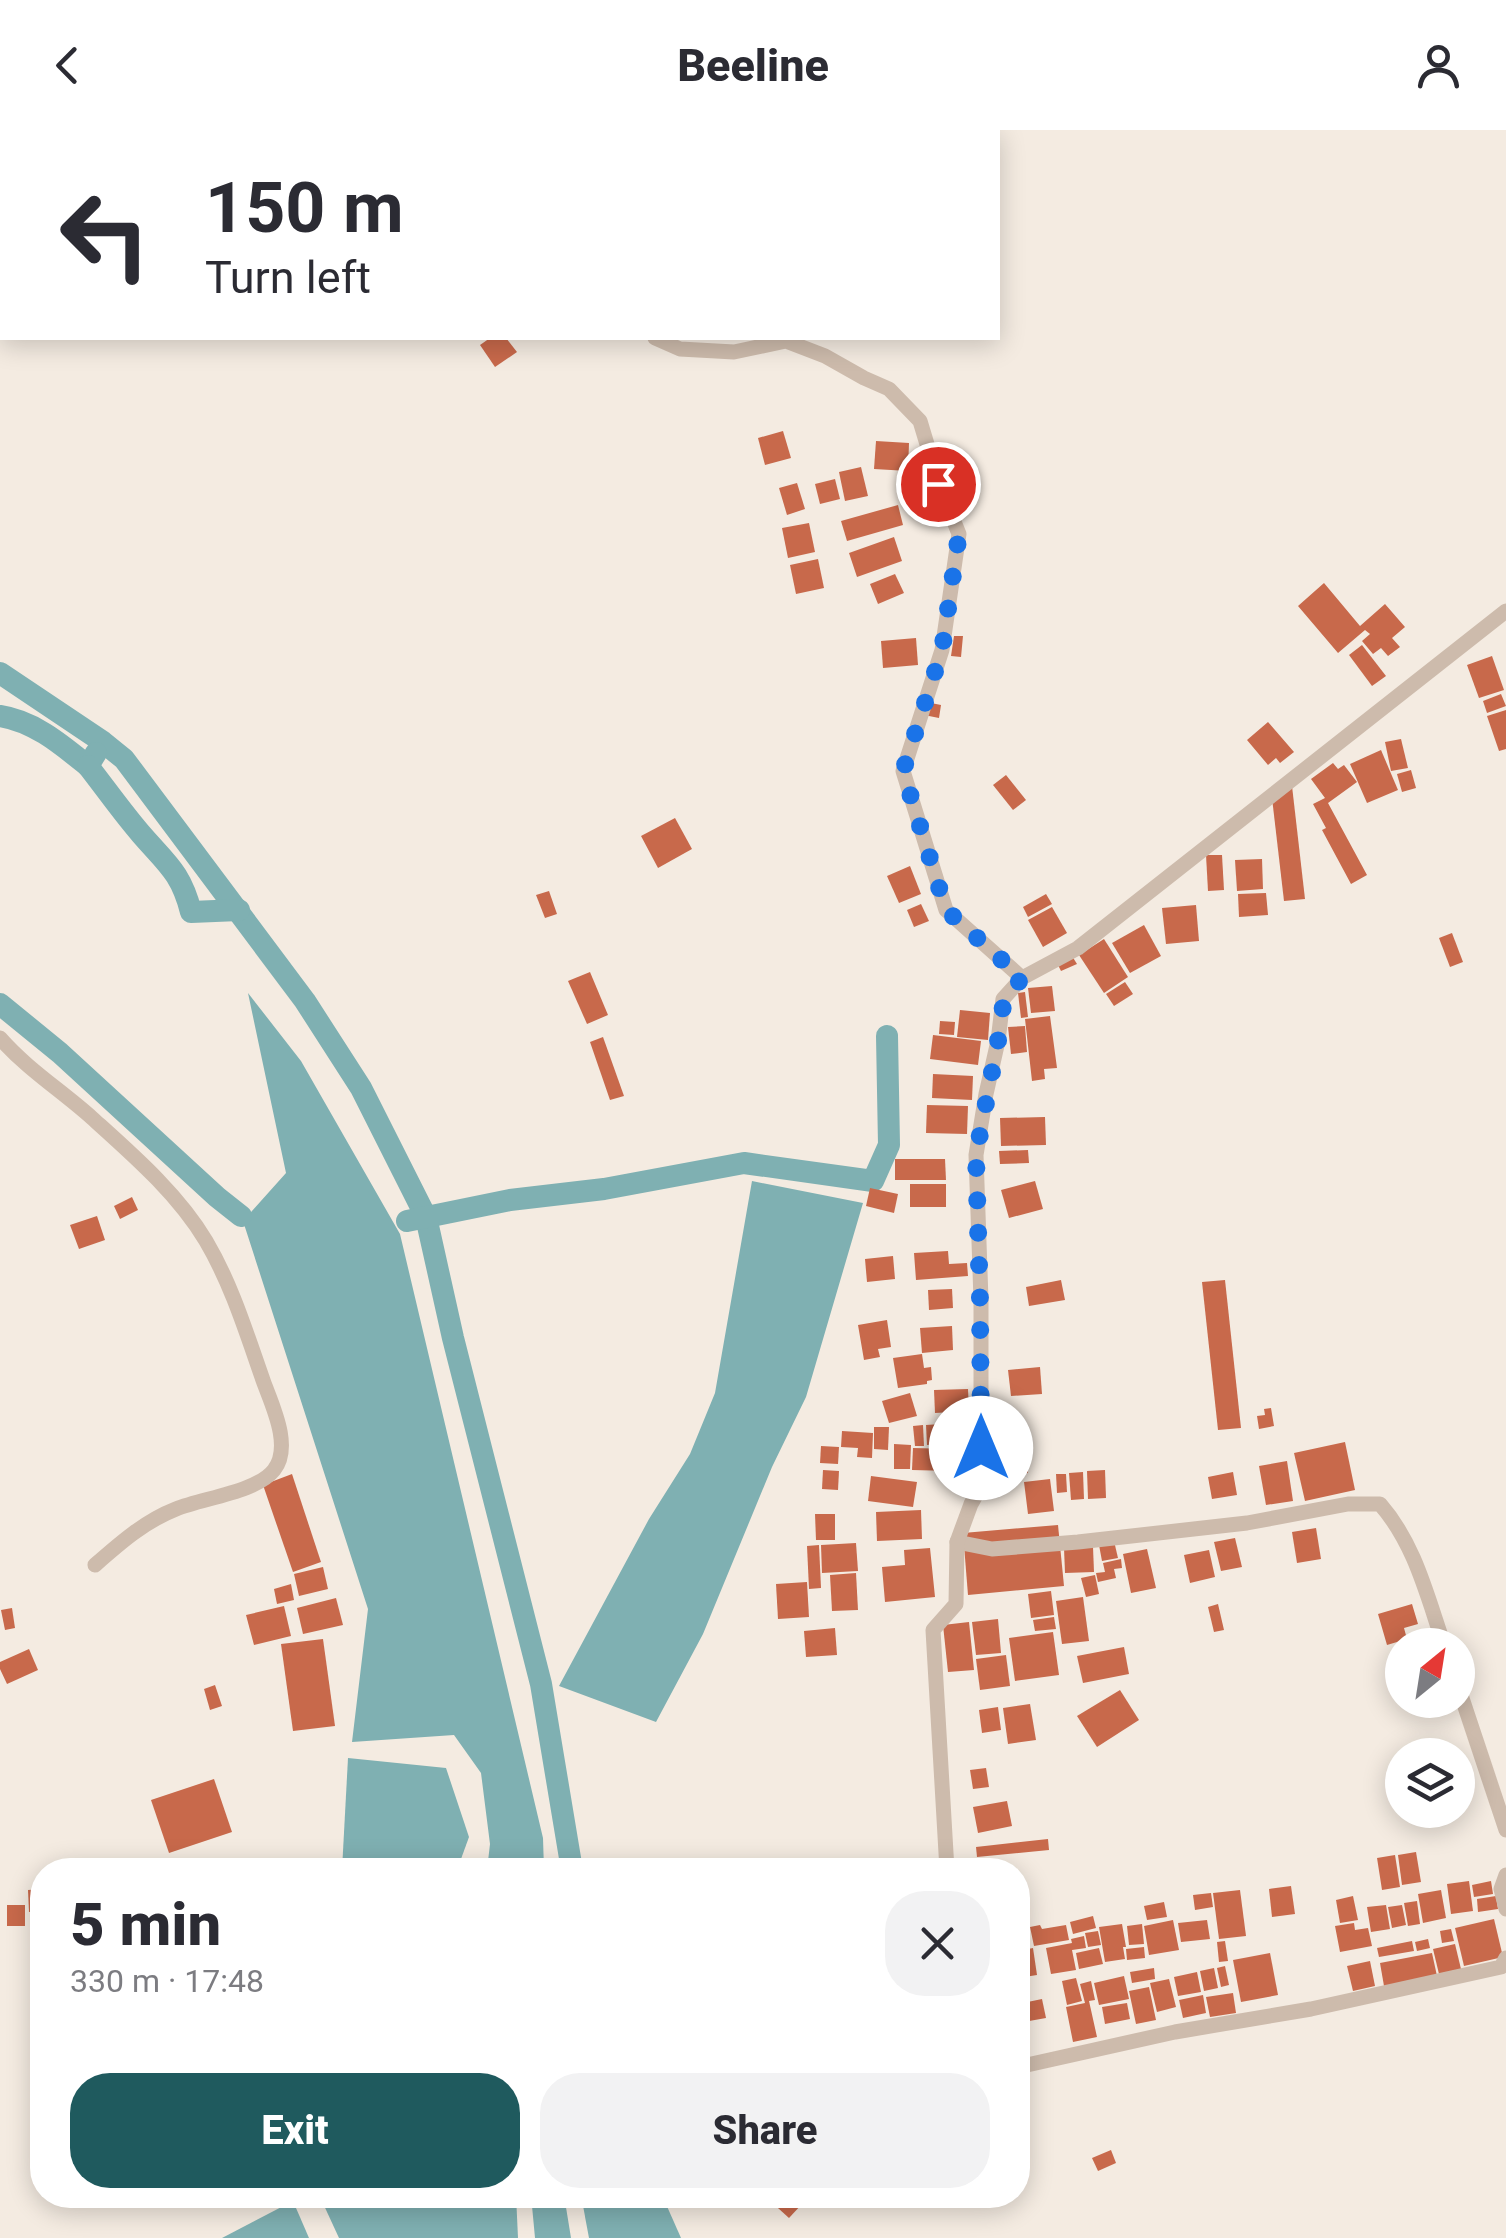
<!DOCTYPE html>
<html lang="en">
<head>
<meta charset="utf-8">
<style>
  body { margin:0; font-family:Roboto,sans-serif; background:#f2f2f3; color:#2b2b33; height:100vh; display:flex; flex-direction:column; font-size:38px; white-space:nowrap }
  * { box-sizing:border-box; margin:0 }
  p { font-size:32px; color:#7c7c81 }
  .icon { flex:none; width:55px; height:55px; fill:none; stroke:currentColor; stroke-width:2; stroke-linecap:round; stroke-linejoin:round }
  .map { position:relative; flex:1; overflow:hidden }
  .drawer { position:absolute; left:30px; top:1728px; width:1000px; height:350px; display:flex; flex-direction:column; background:#fff; border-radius:40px; box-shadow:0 5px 25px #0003 }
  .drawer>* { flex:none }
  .top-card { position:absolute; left:0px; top:0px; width:1000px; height:210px; box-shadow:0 5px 25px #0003; background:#fff; color:#2b2b33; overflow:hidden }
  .needle { width:65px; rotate:30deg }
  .tools { position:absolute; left:1385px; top:1498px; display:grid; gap:20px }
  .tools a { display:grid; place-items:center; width:90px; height:90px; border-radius:50%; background:#fff; box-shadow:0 5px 25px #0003; font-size:50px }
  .pin { position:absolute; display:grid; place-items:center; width:85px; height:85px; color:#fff; margin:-42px; border:5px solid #fff; border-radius:50%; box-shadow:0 2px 10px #0007 }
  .me { position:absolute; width:110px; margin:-55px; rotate:0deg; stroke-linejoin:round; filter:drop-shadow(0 0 8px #0008) }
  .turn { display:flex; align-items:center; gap:35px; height:210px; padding:0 40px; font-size:45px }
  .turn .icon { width:130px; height:130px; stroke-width:2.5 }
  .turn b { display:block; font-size:70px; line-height:85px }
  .round { display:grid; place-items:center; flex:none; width:105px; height:105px; border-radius:40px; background:#f2f2f3 }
  .headline { display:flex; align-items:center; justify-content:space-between; height:170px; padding:0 40px }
  h1 { font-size:60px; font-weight:800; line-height:75px }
  .primary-button { display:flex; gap:20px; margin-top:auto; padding:20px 40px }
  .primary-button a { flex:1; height:115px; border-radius:40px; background:#1f5a5e; color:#fff; font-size:40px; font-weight:800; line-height:115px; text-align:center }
  .primary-button a+a { background:#f2f2f3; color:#2b2b33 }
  header { display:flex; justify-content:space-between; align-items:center; height:130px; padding:0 40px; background:#fff; font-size:45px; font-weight:800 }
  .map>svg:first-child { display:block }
  .water { fill:#7fb0b2 }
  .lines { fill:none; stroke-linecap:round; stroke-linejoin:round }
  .canal { stroke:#7fb0b2; stroke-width:22 }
  .building { fill:#c8694b }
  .street { stroke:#cdbbac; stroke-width:15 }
  .route { stroke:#1a73e8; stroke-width:18; stroke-dasharray:0 32.4 }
</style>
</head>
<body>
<header><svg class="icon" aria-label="back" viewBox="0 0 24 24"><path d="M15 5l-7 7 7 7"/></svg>Beeline<svg class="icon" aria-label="person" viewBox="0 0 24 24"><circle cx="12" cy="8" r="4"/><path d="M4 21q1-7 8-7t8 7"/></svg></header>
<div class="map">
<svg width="1506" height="2108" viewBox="0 0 1506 2108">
  <rect width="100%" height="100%" fill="#f4ebe1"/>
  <g class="water">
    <path d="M248 863 301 931 400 1104 543 1708 544 1740H487L490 1714 481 1643 454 1605 352 1612 368 1479 243 1091 286 1043Z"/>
    <path d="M752 1051 863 1073 806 1267 772 1337 703 1504 656 1592 559 1556 649 1389 690 1324 715 1263Z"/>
    <path d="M348 1628 446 1638 469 1707 457 1740H342Z"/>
    <path d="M335 2065H516L518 2108H339L321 2069Z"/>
    <path d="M531 2065H564L571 2108H535Z"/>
    <path d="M581 2065H662L681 2108H589Z"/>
    <path d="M293 2071 309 2108H222Z"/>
  </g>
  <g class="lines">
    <g class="canal">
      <path d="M0 543 103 612 124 629 305 871 361 958 426 1087 453 1208 541 1554 572 1740"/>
      <path d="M0 586C34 591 62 615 88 636L96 623"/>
      <path d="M88 636C106 659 122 682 141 704 166 733 181 742 191 782L239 780"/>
      <path d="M0 874 60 923 217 1067 241 1086"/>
      <path d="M407 1091 510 1070 604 1059 744 1033 873 1051 889 1015 887 906"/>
    </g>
  </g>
  <g class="building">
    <path d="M490 208H506L517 222 495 237 480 215Z"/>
    <path d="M783 301 791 328 765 335 758 308Z"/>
    <path d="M876 311 909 313 908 341 874 339Z"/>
    <path d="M861 337 868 366 845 371 839 342Z"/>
    <path d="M835 349 840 369 820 374 815 354Z"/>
    <path d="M797 353 805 379 787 385 779 358Z"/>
    <path d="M898 375 903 395 847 411 841 391Z"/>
    <path d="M809 393 815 422 788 428 782 398Z"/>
    <path d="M894 407 902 431 857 447 849 423Z"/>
    <path d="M818 429 824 458 796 464 790 435Z"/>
    <path d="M895 444 904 463 878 474 870 454Z"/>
    <path d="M1324 453 1360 496 1385 474 1405 497 1392 508 1400 517 1388 526 1381 518 1373 524 1362 511 1370 504 1365 500 1338 523 1298 476Z"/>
    <path d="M954 506H963L961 527 951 526Z"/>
    <path d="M916 508 918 535 883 538 881 511Z"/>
    <path d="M1362 515 1386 546 1372 556 1349 525Z"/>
    <path d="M1492 526 1504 560 1479 568 1467 535Z"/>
    <path d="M1501 564 1506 576 1487 583 1483 571Z"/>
    <path d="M926 572 941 575 939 588 924 585Z"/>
    <path d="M1506 580V619L1499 621 1487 586Z"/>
    <path d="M1268 592 1294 622 1280 633 1276 628 1268 635 1247 610Z"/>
    <path d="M1401 609 1408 638 1391 641 1385 612Z"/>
    <path d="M1381 620 1398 660 1367 673 1350 634Z"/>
    <path d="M1333 633 1338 639 1344 635 1357 652 1328 673 1367 745 1351 754 1322 700 1326 698 1313 674 1325 668 1311 649Z"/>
    <path d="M1411 640 1416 658 1402 662 1397 644Z"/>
    <path d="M1006 645 1026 670 1013 680 993 655Z"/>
    <path d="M1292 656 1305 769 1284 771 1272 668Z"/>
    <path d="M675 688 692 719 658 738 641 706Z"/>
    <path d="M1206 725H1222L1224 760 1208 761Z"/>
    <path d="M1262 729 1263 759 1237 761 1235 730Z"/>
    <path d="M910 736 921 764 899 773 887 746Z"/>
    <path d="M549 761 557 784 545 788 536 765Z"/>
    <path d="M1266 763 1268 785 1239 787 1238 764Z"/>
    <path d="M1046 764 1052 774 1028 787 1023 777Z"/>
    <path d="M921 774 929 791 914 797 907 780Z"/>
    <path d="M1196 775 1199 811 1166 814 1162 778Z"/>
    <path d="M1052 777 1067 803 1043 817 1028 790Z"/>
    <path d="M1144 795 1161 826 1130 843 1112 813Z"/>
    <path d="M1452 803 1463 832 1450 837 1439 808Z"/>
    <path d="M1104 809 1128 847 1104 863 1079 825Z"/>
    <path d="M1072 826 1077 834 1061 841 1057 833Z"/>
    <path d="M590 842 608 885 587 894 568 851Z"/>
    <path d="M1125 852 1133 864 1114 876 1106 864Z"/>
    <path d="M1052 856 1055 881 1031 883 1028 858Z"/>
    <path d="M1025 862 1028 887 1021 888 1018 863Z"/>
    <path d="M960 880 990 883 988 910 957 907Z"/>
    <path d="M1050 886 1057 938 1044 939 1045 949 1032 951 1025 889Z"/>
    <path d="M940 891 955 892 954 905 939 904Z"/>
    <path d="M1025 896 1027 922 1011 924 1008 897Z"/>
    <path d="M933 905 981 911 978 935 930 929Z"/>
    <path d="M603 907 624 966 610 970 590 912Z"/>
    <path d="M933 944 973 946 972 970 932 968Z"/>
    <path d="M927 975 968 976 967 1004 926 1003Z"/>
    <path d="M1045 987 1046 1015 1001 1016 1000 988Z"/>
    <path d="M1028 1020 1029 1033 1000 1034 999 1021Z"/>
    <path d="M895 1029H945L946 1050H895Z"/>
    <path d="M1035 1051 1043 1079 1009 1088 1001 1060Z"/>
    <rect x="910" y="1054" width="36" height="23"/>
    <path d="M870 1058 898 1064 894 1083 866 1076Z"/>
    <path d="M132 1067 138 1080 120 1089 114 1076Z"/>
    <path d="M97 1086 105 1110 79 1119 70 1095Z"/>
    <path d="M948 1121 949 1134 967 1133 968 1146 916 1150 914 1123Z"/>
    <path d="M893 1126 895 1149 867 1152 865 1129Z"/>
    <path d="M1061 1150 1065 1170 1029 1176 1026 1157Z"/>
    <path d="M1225 1150 1241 1298 1218 1300 1202 1152Z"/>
    <path d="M952 1159 953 1178 929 1180 928 1160Z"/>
    <path d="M887 1190 891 1217 878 1219 880 1227 864 1230 858 1195Z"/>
    <path d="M952 1196 953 1220 922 1223 920 1198Z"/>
    <path d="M922 1224 924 1238 931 1237 932 1250 927 1251V1254L898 1258 893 1228Z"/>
    <path d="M1040 1237 1042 1264 1011 1266 1008 1240Z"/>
    <path d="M968 1259 969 1281 935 1283 934 1260Z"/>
    <path d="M910 1263 917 1286 889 1293 882 1271Z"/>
    <path d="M1271 1278 1274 1296 1259 1299 1257 1286 1265 1285 1264 1279Z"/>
    <path d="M957 1293 958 1313 927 1315 926 1295Z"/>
    <path d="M923 1295 924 1316H915L913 1296Z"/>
    <path d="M874 1297H889L888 1320 874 1319Z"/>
    <path d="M842 1301 873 1303 872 1328 857 1327 858 1318 841 1317Z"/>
    <path d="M1345 1312 1355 1360 1305 1371 1294 1323Z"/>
    <path d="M894 1314 911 1315 910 1339H894Z"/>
    <path d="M821 1316 839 1317 838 1334 820 1333Z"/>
    <path d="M913 1318 953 1319 952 1341 912 1340Z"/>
    <path d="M1026 1322 1028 1343 994 1347 992 1325Z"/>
    <path d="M1287 1331 1293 1371 1266 1375 1259 1336Z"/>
    <path d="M823 1340 839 1341 838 1360 822 1359Z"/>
    <path d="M1105 1340 1106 1368 1088 1369 1087 1341Z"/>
    <path d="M1083 1342 1084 1369 1071 1370 1069 1343Z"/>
    <path d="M1233 1342 1237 1365 1212 1369 1208 1347Z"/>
    <path d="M292 1344 321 1432 293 1442 263 1355Z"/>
    <path d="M1056 1344H1066L1067 1362 1057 1363Z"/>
    <path d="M871 1346 917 1352 913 1377 868 1371Z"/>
    <path d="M1050 1349 1054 1381 1028 1384 1024 1352Z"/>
    <path d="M921 1380 922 1409 877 1411 876 1382Z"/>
    <path d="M815 1384H835V1410H816Z"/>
    <path d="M1058 1395 1064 1456 968 1465 963 1403Z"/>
    <path d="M1316 1398 1321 1429 1297 1433 1292 1402Z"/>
    <path d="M1235 1408 1242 1437 1221 1441 1214 1412Z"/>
    <path d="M1114 1411 1118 1428 1102 1431 1099 1415Z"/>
    <path d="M856 1413 858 1441 822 1443 821 1415Z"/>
    <path d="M819 1415 821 1458 809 1459 807 1416Z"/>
    <path d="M1093 1417 1094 1442 1065 1443 1064 1418Z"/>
    <path d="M930 1418 935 1467 885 1472 882 1437 905 1435 904 1420Z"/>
    <path d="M1147 1419 1156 1458 1131 1463 1123 1424Z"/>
    <path d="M1209 1420 1215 1447 1190 1453 1184 1425Z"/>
    <path d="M1121 1429 1122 1438 1114 1439 1116 1448 1098 1452 1096 1443 1105 1442 1103 1433Z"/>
    <path d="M323 1437 328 1459 299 1466 294 1444Z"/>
    <path d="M856 1443 858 1480 832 1481 830 1445Z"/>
    <path d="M1095 1445 1099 1464 1086 1467 1081 1448Z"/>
    <path d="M807 1452 809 1487 778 1489 776 1454Z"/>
    <path d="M291 1454 294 1470 277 1474 274 1459Z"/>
    <path d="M1051 1461 1054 1485 1031 1488 1028 1464Z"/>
    <path d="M1083 1467 1089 1511 1062 1514 1056 1471Z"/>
    <path d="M336 1468 343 1495 303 1504 297 1478Z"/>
    <path d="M1218 1474 1224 1500 1214 1502 1208 1477Z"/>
    <path d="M1412 1474 1418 1494 1404 1498 1407 1509 1387 1515 1378 1484Z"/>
    <path d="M284 1476 291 1506 254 1515 246 1485Z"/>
    <path d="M12 1478 15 1498 5 1500 1 1480Z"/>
    <path d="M1054 1487 1056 1499 1035 1501 1033 1490Z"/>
    <path d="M998 1489 1001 1523 976 1525 972 1492Z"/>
    <path d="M969 1492 974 1540 948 1542 943 1495Z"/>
    <path d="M835 1498 837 1525 806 1527 804 1501Z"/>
    <path d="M1053 1502 1059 1545 1015 1551 1009 1508Z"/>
    <path d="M323 1509 335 1596 293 1601 281 1514Z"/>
    <path d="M1124 1517 1129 1544 1083 1553 1077 1526Z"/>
    <path d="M29 1519 38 1540 7 1554 0 1539V1532Z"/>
    <path d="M1006 1525 1010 1556 980 1560 976 1529Z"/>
    <path d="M215 1555 222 1576 210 1580 204 1559Z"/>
    <path d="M1120 1560 1139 1590 1097 1617 1077 1586Z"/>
    <path d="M1030 1574 1036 1610 1008 1614 1003 1578Z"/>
    <path d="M998 1577 1001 1600 982 1603 979 1580Z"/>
    <path d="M986 1638 989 1657 973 1659 970 1640Z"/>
    <path d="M214 1649 232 1702 169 1723 151 1670Z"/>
    <path d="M1007 1671 1012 1696 978 1703 973 1677Z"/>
    <path d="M1048 1709 1049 1720 977 1727 976 1717Z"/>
    <path d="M1416 1722 1421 1752 1402 1755 1398 1725Z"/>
    <path d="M1395 1725 1400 1757 1382 1760 1377 1728Z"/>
    <path d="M985 1735V1740H958V1736Z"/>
    <path d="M1469 1751 1473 1781 1451 1784 1447 1754Z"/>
    <path d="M1491 1751 1493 1764 1474 1767 1472 1755Z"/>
    <path d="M1291 1756 1295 1784 1272 1787 1269 1759Z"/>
    <path d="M42 1759V1781L29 1782 28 1760Z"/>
    <path d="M1240 1760 1246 1806 1219 1809 1213 1763Z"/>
    <path d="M1441 1760 1446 1788 1423 1793 1418 1764Z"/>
    <path d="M1211 1763 1213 1777 1195 1780 1193 1765Z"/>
    <path d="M1353 1766 1358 1790 1340 1793 1336 1770Z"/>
    <path d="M1496 1766 1498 1779 1478 1782 1477 1769Z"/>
    <path d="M1417 1771 1420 1794 1408 1796 1404 1773Z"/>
    <path d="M1164 1772 1167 1787 1147 1790 1144 1776Z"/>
    <rect x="7" y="1775" width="18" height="21"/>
    <path d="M1386 1775 1390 1799 1371 1802 1367 1777Z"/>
    <path d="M1402 1775 1406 1795 1392 1798 1388 1777Z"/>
    <path d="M1093 1786 1096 1798 1073 1804 1070 1792Z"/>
    <path d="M1494 1789 1503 1827 1464 1836 1455 1798Z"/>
    <path d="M1173 1790 1179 1820 1149 1825 1144 1796Z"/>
    <path d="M1207 1790 1210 1809 1181 1812 1178 1793Z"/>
    <path d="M1354 1793 1355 1800 1368 1798 1372 1816 1340 1822 1335 1796Z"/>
    <path d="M1122 1794 1126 1817H1123L1125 1829 1105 1832 1099 1797Z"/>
    <path d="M1142 1794 1144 1814 1129 1815 1127 1796Z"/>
    <path d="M1040 1795 1042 1799 1066 1795 1069 1810 1034 1816 1030 1797Z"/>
    <path d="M1451 1799 1454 1811 1442 1813 1440 1801Z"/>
    <path d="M1098 1801 1101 1815 1088 1817 1085 1803Z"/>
    <path d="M1084 1806 1086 1818 1072 1820 1076 1840 1051 1844 1046 1818 1072 1813 1071 1809Z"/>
    <path d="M1428 1809 1430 1818 1417 1821 1415 1812Z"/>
    <path d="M1225 1811 1228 1831 1219 1832 1217 1812Z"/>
    <path d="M1412 1811 1414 1821 1379 1827 1377 1818Z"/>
    <path d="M1455 1814 1461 1839 1439 1844 1433 1819Z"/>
    <path d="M1144 1817 1145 1828 1127 1830 1126 1819Z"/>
    <path d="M1033 1818 1037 1845 1018 1848V1821Z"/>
    <path d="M1099 1818 1103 1834 1079 1839 1076 1823Z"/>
    <path d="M1270 1823 1278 1865 1241 1872 1233 1830Z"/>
    <path d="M1432 1823 1437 1846 1384 1856 1380 1833Z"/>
    <path d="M1370 1831 1375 1856 1353 1861 1347 1836Z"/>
    <path d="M1225 1836 1229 1855 1221 1857 1217 1838Z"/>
    <path d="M1154 1838 1155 1849 1132 1853 1130 1842Z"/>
    <path d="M1214 1838 1218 1858 1204 1861 1200 1841Z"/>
    <path d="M1197 1842 1201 1862 1178 1866 1174 1847Z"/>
    <path d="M1124 1846 1129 1869 1099 1875 1094 1853Z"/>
    <path d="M1076 1848 1082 1871 1067 1875 1062 1851Z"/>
    <path d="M1169 1849 1176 1877 1157 1882 1150 1853Z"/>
    <path d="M1091 1851 1095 1870 1089 1871 1097 1907 1073 1912 1066 1877 1085 1873 1080 1854Z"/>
    <path d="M1149 1857 1156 1890 1136 1894 1129 1861Z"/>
    <path d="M1233 1863 1236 1883 1210 1887 1206 1867Z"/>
    <path d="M1203 1865 1206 1883 1183 1888 1179 1870Z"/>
    <path d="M1042 1869 1046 1888 1018 1893V1874Z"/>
    <path d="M1127 1873 1130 1889 1105 1894 1102 1877Z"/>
    <path d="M1111 2020 1116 2033 1098 2041 1092 2028Z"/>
    <path d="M771 2065H793L802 2074 789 2088 768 2069Z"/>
  </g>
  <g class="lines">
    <g class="street">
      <path d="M655 208 680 219 734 222 786 211 825 226 864 248 889 259 920 291 939 354 959 404 942 520 903 641 946 780 1022 848"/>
      <path d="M0 908C27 939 62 961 92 988 133 1025 178 1064 206 1111 232 1155 247 1205 264 1253 273 1277 292 1317 274 1340 257 1362 203 1368 176 1379 145 1391 120 1413 95 1435"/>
      <path d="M957 1412 992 1419 1078 1412 1247 1393 1348 1374H1380C1415 1414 1427 1466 1444 1515"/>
      <path d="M1458 1556 1506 1700"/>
      <path d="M947 1740 933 1500 956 1474 957 1412 971 1374 981 1356V1170L976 1025 986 964 998 911 1003 869 1022 848 1078 818 1506 481"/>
      <path d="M1506 1745 1501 1759 1506 1779"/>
      <path d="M1018 1937 1175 1902 1311 1879 1501 1837 1506 1828"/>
    </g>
  </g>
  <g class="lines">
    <path class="route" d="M938 354 959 404 942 520 903 641 946 780 1022 848 1004 869 998 911 976 1025 980 1170 981 1318"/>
  </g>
</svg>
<div class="tools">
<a><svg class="needle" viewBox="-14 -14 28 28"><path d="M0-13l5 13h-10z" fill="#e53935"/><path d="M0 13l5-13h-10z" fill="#7c7c81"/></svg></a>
<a><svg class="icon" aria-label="layers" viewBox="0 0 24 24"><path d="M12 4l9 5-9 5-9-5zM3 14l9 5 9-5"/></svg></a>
</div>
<div class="pin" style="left:938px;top:354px;background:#d93025"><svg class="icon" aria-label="arrive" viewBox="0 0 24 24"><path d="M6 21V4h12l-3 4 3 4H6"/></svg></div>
<svg class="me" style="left:981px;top:1318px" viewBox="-20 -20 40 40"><circle r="19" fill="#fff"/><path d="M0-13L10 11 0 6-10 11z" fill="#1a73e8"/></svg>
<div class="top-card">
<div class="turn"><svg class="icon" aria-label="left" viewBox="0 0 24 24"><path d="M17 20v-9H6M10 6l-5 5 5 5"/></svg><div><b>150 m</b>Turn left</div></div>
</div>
<section class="drawer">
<div class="headline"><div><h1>5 min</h1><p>330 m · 17:48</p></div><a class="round"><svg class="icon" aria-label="close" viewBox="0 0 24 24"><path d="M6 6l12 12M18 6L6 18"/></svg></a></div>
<div class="primary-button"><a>Exit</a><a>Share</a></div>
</section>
</div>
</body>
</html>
